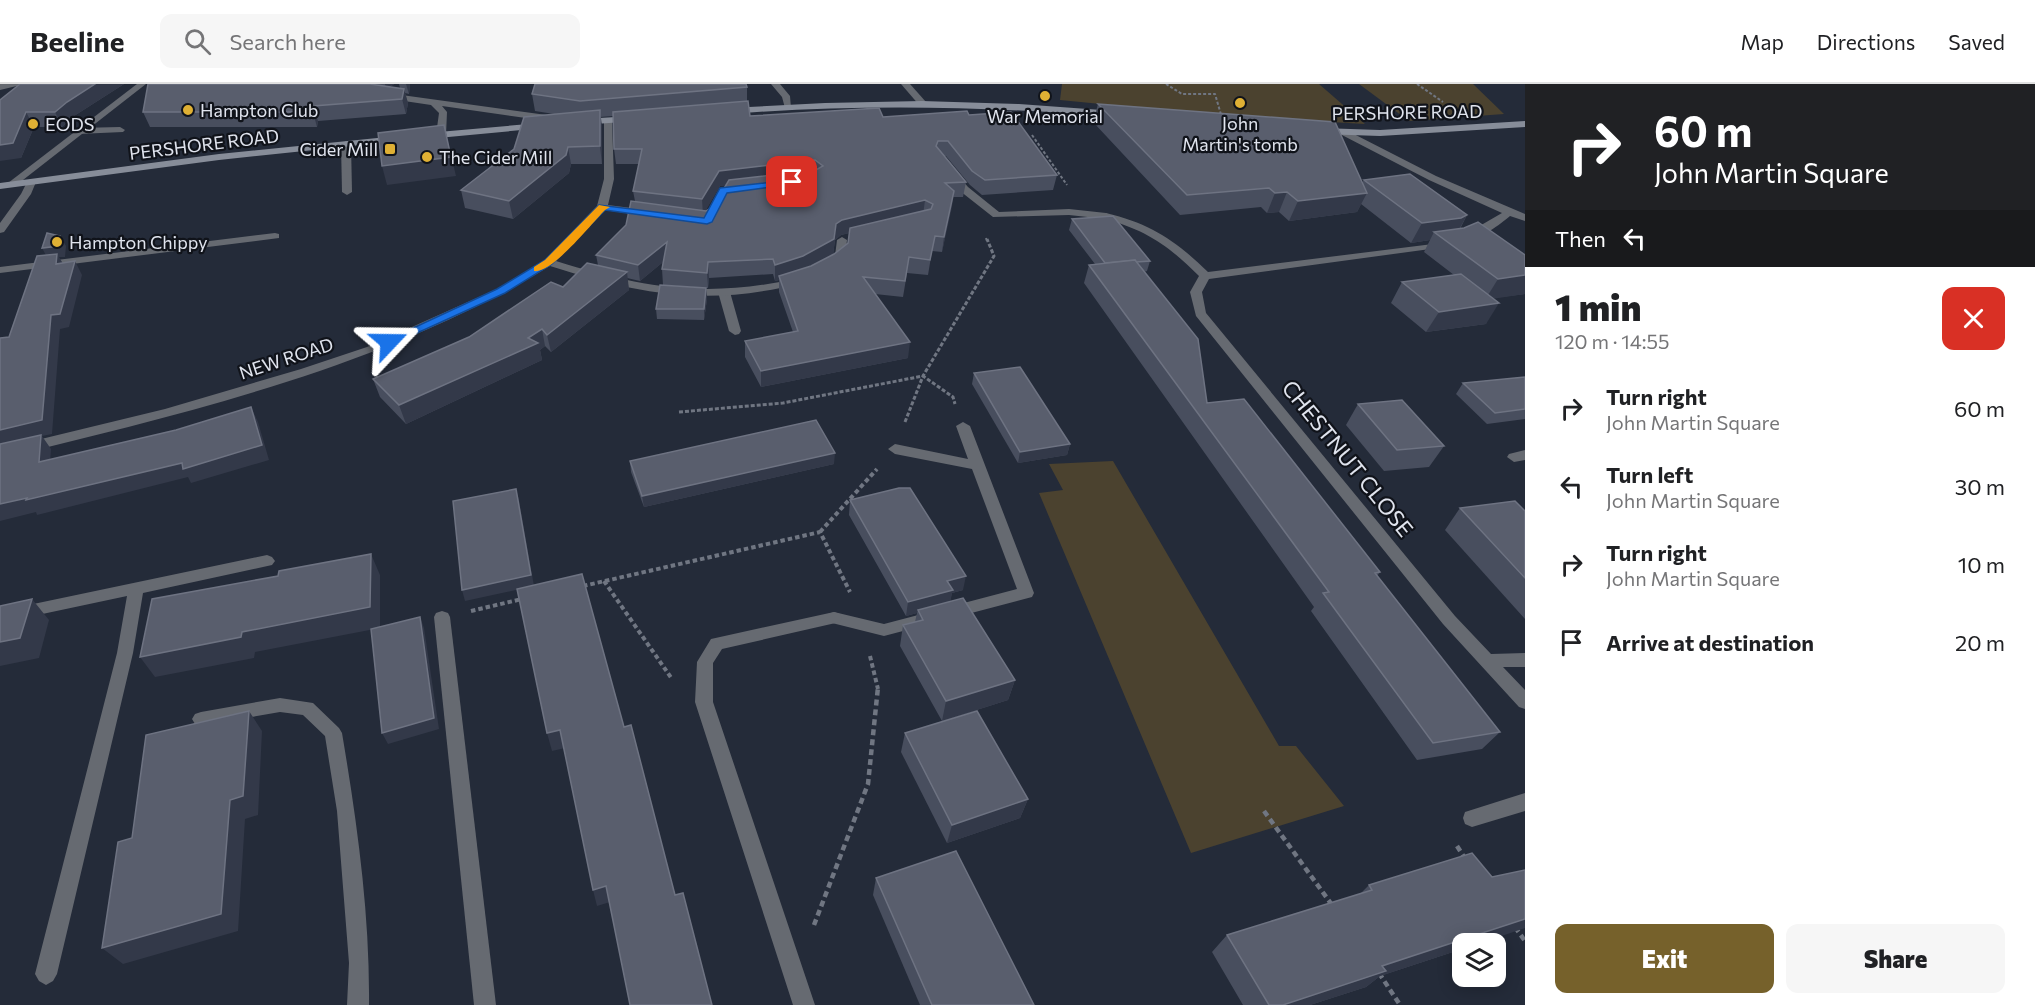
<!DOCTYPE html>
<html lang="en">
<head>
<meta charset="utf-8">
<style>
  body { margin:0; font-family:Commissioner,sans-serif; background:#f6f6f6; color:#202124; height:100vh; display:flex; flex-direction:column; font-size:22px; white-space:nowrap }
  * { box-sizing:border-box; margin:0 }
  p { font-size:20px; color:#757577 }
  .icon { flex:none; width:33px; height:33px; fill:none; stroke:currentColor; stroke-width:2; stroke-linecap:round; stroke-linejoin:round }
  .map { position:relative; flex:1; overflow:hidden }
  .panel { display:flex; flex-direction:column; background:#fff; width:510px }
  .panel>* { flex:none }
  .hud { background:#202124; color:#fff; overflow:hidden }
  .fabs { position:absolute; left:1452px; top:849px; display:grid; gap:12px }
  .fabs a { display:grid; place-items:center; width:54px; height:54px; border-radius:12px; background:#fff; box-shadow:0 3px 15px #0003; font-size:30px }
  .pin { position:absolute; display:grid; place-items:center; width:51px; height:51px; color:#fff; margin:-26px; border-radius:12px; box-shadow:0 3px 9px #0006 }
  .me { position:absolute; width:66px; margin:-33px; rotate:67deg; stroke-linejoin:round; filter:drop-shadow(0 0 4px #0008) }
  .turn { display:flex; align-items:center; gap:21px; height:126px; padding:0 30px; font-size:27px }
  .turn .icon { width:78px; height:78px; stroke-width:2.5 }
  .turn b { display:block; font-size:42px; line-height:51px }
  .then { display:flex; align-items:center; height:57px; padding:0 30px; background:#0003; gap:12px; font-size:22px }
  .round { display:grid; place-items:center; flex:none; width:63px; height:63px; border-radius:12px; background:#f6f6f6 }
  .headline { display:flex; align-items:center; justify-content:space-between; height:102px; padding:0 30px }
  h1 { font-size:36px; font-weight:800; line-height:45px }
  .button { display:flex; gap:12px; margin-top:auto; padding:12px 30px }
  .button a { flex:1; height:69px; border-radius:12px; background:#76612b; color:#fff; font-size:24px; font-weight:800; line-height:69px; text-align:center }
  .button a+a { background:#f6f6f6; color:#202124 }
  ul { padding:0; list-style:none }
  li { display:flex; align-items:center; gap:18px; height:78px; padding:0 30px }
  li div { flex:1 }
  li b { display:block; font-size:22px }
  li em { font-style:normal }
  header { display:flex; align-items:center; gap:36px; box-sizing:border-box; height:84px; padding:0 30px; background:#fff; border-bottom:2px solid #e0e0e0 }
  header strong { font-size:28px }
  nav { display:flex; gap:33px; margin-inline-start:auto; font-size:21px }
  .search { width:420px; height:54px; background:#f6f6f6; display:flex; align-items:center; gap:15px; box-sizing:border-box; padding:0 21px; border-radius:12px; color:#757577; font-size:22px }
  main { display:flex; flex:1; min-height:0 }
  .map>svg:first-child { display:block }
  .green { fill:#4b422f }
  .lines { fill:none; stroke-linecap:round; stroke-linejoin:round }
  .path-far3 { stroke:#707682; stroke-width:2; stroke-dasharray:3 2; stroke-linecap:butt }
  .path-far2 { stroke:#707682; stroke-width:3; stroke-dasharray:4 2; stroke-linecap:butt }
  .path-far1 { stroke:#707682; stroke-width:4; stroke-dasharray:4.5 3; stroke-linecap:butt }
  .path { stroke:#707682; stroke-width:4.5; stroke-dasharray:6 4; stroke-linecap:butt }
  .service { fill:#666a71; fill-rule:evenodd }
  .minor { fill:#666a71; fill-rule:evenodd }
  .secondary { fill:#878d99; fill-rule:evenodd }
  .wall { fill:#484e5e; fill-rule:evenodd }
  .shaded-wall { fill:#333949 }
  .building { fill:#595e6d; stroke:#6e7382; stroke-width:1.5 }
  .route { fill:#1a73e8; stroke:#114b97; stroke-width:1.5 }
  .slow { fill:#f59e0b }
  .poi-dot { fill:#dfb034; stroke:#10131a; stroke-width:2 }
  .labels { text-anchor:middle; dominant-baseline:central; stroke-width:4.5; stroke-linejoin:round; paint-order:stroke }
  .far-poi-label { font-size:18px; fill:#e0e4ee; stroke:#10131a; text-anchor:start }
  .far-street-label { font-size:18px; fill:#e0e4ee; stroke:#10131a }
  .street-label { font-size:22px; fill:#e0e4ee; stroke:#10131a }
</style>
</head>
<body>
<header>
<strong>Beeline</strong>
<div class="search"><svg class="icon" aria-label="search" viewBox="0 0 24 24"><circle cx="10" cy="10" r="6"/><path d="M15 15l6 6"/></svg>Search here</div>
<nav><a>Map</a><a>Directions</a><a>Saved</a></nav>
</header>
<main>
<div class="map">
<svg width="1525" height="921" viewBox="0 0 1525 921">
  <rect width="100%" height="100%" fill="#242b39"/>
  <g class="green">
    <path d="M1062 0H1319L1365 40 1213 31 1060 16Z"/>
    <path d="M1359 0H1473L1504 30 1409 37Z"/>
    <path d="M1113 377 1279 662H1296L1344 722 1191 769 1039 409 1063 406 1049 380Z"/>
  </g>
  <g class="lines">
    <g class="path-far3">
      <path d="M1166 0 1182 10H1215L1222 34"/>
      <path d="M1417 0 1443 18"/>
      <path d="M1032 51 1067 101"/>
      <path d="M986 154 987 157"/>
    </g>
    <g class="path-far2">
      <path d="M679 328 783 319 923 292 953 313 955 320"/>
      <path d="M905 338 923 292 994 172 987 155"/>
    </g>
    <g class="path-far1">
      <path d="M820 448 877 385"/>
      <path d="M604 497 672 595"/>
      <path d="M583 502 820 448 850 508"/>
      <path d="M471 527 522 515"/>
      <path d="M870 572 878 605"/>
    </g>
    <g class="path">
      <path d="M1264 727 1332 821"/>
      <path d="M1457 762 1466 776"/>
      <path d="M814 841 868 700 878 603"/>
      <path d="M1515 843 1525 857"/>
      <path d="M1379 889 1400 921"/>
    </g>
    <g class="service">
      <path d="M0 0H25L0 6Z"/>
      <path d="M771 0H780L790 12 791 24H785L782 13Z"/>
      <path d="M901 0H910L926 18V22H920Z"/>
      <path d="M120 43 125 46 123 48 78 50 73 47 78 44Z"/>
      <path d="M346 57 351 60 352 108 347 111 342 108 341 60Z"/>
      <path d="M949 88H955L968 103 999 128 1069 125 1106 129 1111 132 1106 135 1069 131 993 133 960 107 947 90Z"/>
      <path d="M275 149 279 150V154L0 189V183Z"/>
      <path d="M724 205 730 208 741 247 739 250 735 251 729 247 718 208Z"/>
      <path d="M963 338 970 342 1034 509 1032 513 884 552 828 538 826 534 828 530 834 528 884 540 1017 505 972 385 895 370 888 365 895 360 968 375 956 342Z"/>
      <path d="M1525 366V376L1514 378 1507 373 1509 370Z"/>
      <path d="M267 471 272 473 275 477 272 481 143 509 133 569 57 890 53 897 46 901 39 897 35 890 117 569 127 512 0 539V527Z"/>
      <path d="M442 527 448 529 450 533 496 921H474L434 533 436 529Z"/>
    </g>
    <g class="minor">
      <path d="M137 0H146L14 103H8V99Z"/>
      <path d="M387 9 554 32 558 35 554 38 442 22 447 28 446 51 441 54 436 51 439 29 431 21 384 14 383 12Z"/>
      <path d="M608 34 612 37 614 95 608 121 647 126 652 129 647 132 604 126 556 177C643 204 708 215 798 194L804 197 802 199C708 223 641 211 550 182 382 284 189 328 0 375V365L165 325 301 285 367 263 497 205 545 176 597 122 604 95V37Z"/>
      <path d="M1340 46H1346L1436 92 1525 130V137L1510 132C1499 141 1479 157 1464 155V151L1502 129 1429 96 1340 50Z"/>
      <path d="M28 96 36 98 31 110 4 148 0 149V139L21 110Z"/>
      <path d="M1106 129C1151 140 1175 156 1208 188L1449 158V162L1445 163 1209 195 1202 208 1206 229 1455 532 1491 570 1525 569V583H1503L1525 606V625L1519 623 1443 540 1196 232 1190 208 1199 192C1168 161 1146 146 1102 134L1101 132Z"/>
      <path d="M842 153 847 156 845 173 837 182H829L828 180 835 172 837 156Z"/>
      <path d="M834 528 840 530 842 534 840 538 722 565 713 579V618L815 921H793L695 618 697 578 711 555Z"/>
      <path d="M280 614 313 619 339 644 342 649C357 738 370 830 369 921H347L349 879 337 727 325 652 303 631 280 628 201 642 195 640 192 635 195 630 201 628Z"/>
      <path d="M1525 709V727L1472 743 1465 740 1463 734 1465 728Z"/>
    </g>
    <g class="secondary">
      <path d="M922 17 1019 20 1115 27 1119 30 1115 33C986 22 858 20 729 30L725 27 729 24 825 19Z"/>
      <path d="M633 32 637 35 636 37 582 41 578 38 582 35Z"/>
      <path d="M1525 37V43L1380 52 1321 50 1316 47 1321 44 1380 46Z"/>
      <path d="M540 39 545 42 543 44 427 55 422 52 427 49Z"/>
      <path d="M397 52 402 55 400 57 219 76 0 105V99L219 70Z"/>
    </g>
  </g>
  <g class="wall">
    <path d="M20 0H124L74 32 62 43H34L21 74Z"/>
    <path d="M148 0H394L390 3 400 4 399 0H410L409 10 405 9 408 19 406 30 318 37 317 43H150L143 28Z"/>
    <path d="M747 3V17L750 32 883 33 969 31 1057 91 1053 106 982 111 970 101 946 72H944L966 98 963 113H953L942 168 932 167 928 191 907 189 903 213 875 210 908 274 761 303 745 273V257L793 248 779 208V196L775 197 773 190 709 194 708 204 663 201 662 185 663 178 640 197 627 194 629 206 551 268 545 262 540 266 542 276 406 340 380 313 373 295 469 253 563 203 598 181 596 171 626 141 635 117 633 107 639 80H616L614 65 613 32 600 33 602 43V80H571L569 89 513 135 465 124 461 106 514 65 554 30 535 27 532 10ZM726 101 713 123 705 127 720 102ZM849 149 848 159 834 170 823 176 833 171 835 156 841 151Z"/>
    <path d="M1098 20 1362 99 1364 96 1467 131 1460 145 1525 210 1493 214 1486 240 1426 248 1391 219 1402 198 1454 191 1424 168 1430 156 1411 159 1361 120 1357 128 1289 137 1279 128 1267 129 1261 123 1180 131 1093 38Z"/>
    <path d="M1072 135 1150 177 1147 187 1144 188 1207 319 1380 488 1377 492 1500 648 1482 665 1417 676 1311 527 1314 523 1084 199 1089 181 1095 180 1069 146Z"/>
    <path d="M706 204 707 215 704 236 657 235 656 225Z"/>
    <path d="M974 289 1070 360 1067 371 1018 379 972 300Z"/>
    <path d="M1525 293V335L1487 340 1456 310 1463 299Z"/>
    <path d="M1358 320 1444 362 1429 383 1384 387 1346 341Z"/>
    <path d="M630 377 834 380 644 423 631 388Z"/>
    <path d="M850 416 963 506 952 509 950 517 1015 596 1008 616 942 637 900 562 903 541 915 538 917 529 906 532 849 431Z"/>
    <path d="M1460 424 1525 427V535L1445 446Z"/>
    <path d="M905 649 1028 715 1020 734 947 759 901 668Z"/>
    <path d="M876 794 1034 921H920L873 811Z"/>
    <path d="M1369 801 1462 860V865L1380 892 1366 903 1310 921H1243L1212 868 1227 851 1359 811Z"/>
  </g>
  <g class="shaded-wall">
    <path d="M95 0H124L74 32 62 43 55 28 67 18Z"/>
    <path d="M385 0H394L386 6Z"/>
    <path d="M406 0H410L409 10Z"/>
    <path d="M404 5 408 19 406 30 402 15Z"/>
    <path d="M313 22 318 37 317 43 313 28Z"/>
    <path d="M600 26 602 43V80L600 62Z"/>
    <path d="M26 28 34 43 21 74 0 77V61Z"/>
    <path d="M444 41 456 92 387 101 382 82Z"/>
    <path d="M568 63 571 80 569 89 513 135 509 117Z"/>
    <path d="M815 76V91L720 102 703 131 702 115 719 87Z"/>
    <path d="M954 107 952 123 942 168 944 153Z"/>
    <path d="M1287 108 1279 128 1267 129 1275 109Z"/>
    <path d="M1367 109 1357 128 1289 137 1298 117Z"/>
    <path d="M925 116 923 131 841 151 835 156 833 171 802 188 779 192V196L775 197V181L842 136Z"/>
    <path d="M1467 131 1456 151 1434 148 1430 156 1411 159 1422 139Z"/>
    <path d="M60 152 66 162 65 173H59L65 183 64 194 48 175 42 164Z"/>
    <path d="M667 158 668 174 640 197 638 181Z"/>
    <path d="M75 177 82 191 69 243 60 245 52 350 42 352 51 365 49 393 0 363V346Z"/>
    <path d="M708 178 709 194 708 204 707 189Z"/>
    <path d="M627 188 629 206 551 268 547 251Z"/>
    <path d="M1525 191V210L1485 216 1498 195Z"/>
    <path d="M706 204 707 215 704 236V225Z"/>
    <path d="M1499 219 1486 240 1426 248 1439 228Z"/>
    <path d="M542 245 545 262 540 266 542 276 406 340 399 321 528 254Z"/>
    <path d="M910 258 908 274 761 303V287Z"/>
    <path d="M251 323 258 338 269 376 191 399 188 393 37 431 36 428 0 437V420L27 414Z"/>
    <path d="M1070 360 1067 371 1018 379 1020 368Z"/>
    <path d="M835 369 834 380 644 423 642 412Z"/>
    <path d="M516 405 519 416 534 502 465 517 462 506Z"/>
    <path d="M371 470 380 491V544L255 568 254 574 155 593 140 573 242 548Z"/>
    <path d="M966 492 963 506 952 509 950 520 918 526 917 529 906 532 908 518 947 497Z"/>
    <path d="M32 515 49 536 39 574 0 582V558Z"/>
    <path d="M420 533 424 544 439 645 388 660 382 649Z"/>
    <path d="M1015 596 1008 616 942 637 946 617Z"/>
    <path d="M249 627 262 647 258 731 245 735 238 847 123 880 102 864Z"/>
    <path d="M560 646 565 664 552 667 547 649Z"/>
    <path d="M1028 715 1020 734 947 759 952 741Z"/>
    <path d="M606 802 610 818 597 822 593 806Z"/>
    <path d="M1525 835V844L1478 860H1462V865L1380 892 1366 903 1310 921H1283L1382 882Z"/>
  </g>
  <g class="building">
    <path d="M20 0H95L67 18 55 28H26L13 59 0 61V16Z"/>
    <path d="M148 0H370L404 5 402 15 313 22V28H143Z"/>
    <path d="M535 0H746L747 3 580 17 532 10Z"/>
    <path d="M748 17 750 32 879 24 883 33 967 27 969 31 1011 28 1057 91 985 96 972 87 948 57H938L936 62 966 98 945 99 954 107 944 153 935 152 930 176 909 173 905 197 863 193 910 258 761 287 745 257 798 247 779 192 811 182 834 170 848 159 850 144 931 125 933 120 925 116 842 136 836 140 834 155 803 172 775 181 773 175 708 178 707 189 662 185 667 158 638 181 596 171 626 141 631 117 706 127 713 123 729 96 816 86 823 82 815 76 719 87 702 115 633 107 642 65H614L613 28Z"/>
    <path d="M1098 20 1335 38 1367 109 1298 117 1287 108 1275 109 1269 104 1187 111Z"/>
    <path d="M600 26V62L568 63 566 71 509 117 461 106 514 65 524 33Z"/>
    <path d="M444 41 451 73 382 82 378 49Z"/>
    <path d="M1410 90 1467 131 1461 134 1422 139 1364 96Z"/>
    <path d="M1113 132 1150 177 1136 178 1135 176 1105 179 1072 135Z"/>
    <path d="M1478 138 1525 171V191L1498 195 1434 148 1464 144Z"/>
    <path d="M47 149 60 152 59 162 42 164Z"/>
    <path d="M57 170 56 180 75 177 60 230 51 231 42 336 0 346V254L9 253 37 172Z"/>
    <path d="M1135 176 1198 255 1207 319 1244 315 1380 488 1375 489 1500 648 1433 659 1323 509 1329 508 1089 181Z"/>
    <path d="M587 179 627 188 547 251 542 245 528 254 538 259 399 321 373 295 469 253 551 198 563 203Z"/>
    <path d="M1461 190 1499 219 1439 228 1402 198Z"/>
    <path d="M660 201 706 204 704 225H656Z"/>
    <path d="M1020 283 1070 360 1020 368 974 289Z"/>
    <path d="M1525 293V325L1495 329 1463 299Z"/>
    <path d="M1402 316 1444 362 1397 366 1358 320Z"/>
    <path d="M251 323 262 361 183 385 182 379 26 416 27 414 0 420V360L41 351 39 378 176 346Z"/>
    <path d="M816 336 835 369 642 412 630 377Z"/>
    <path d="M899 404H910L966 492 947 497 953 506 908 518 850 416Z"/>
    <path d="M516 405 531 491 462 506 453 417Z"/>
    <path d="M1515 417 1525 427V494L1460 424Z"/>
    <path d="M371 470 370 523 242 548 241 553 140 573 152 515 278 492 279 487Z"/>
    <path d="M582 490 624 643 631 641 675 811 683 809 712 921H630L606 802 593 806 560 646 547 649 517 505Z"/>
    <path d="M963 514 1015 596 946 617 903 541 923 536 918 526Z"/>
    <path d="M32 515 20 554 0 558V522Z"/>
    <path d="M420 533 434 634 382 649 371 545Z"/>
    <path d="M249 627 243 712 230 716 221 830 102 864 118 758 132 754 146 651Z"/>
    <path d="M977 627 1028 715 952 741 905 649Z"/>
    <path d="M956 767 1034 921H932L876 794Z"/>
    <path d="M1472 769 1492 793 1525 786V835L1382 882 1386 887 1283 921H1269L1227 851 1372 806 1369 801Z"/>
  </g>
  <path class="route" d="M792 96 797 98 795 100 727 109 712 138 707 140 605 126 552 180 505 209 393 260H385L383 258 497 205 545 176 599 121 704 134 720 104Z"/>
  <path class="slow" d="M599 121 610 123 605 126C591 140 552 190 534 187V183L545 176Z"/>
  <g class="poi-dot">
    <circle cx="1045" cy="12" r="6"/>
    <circle cx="1240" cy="19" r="6"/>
    <circle cx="188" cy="26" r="6"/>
    <circle cx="33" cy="40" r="6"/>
    <rect x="384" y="59" width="12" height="12" rx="3"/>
    <circle cx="427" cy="73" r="6"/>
    <circle cx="57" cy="158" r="6"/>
  </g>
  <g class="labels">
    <g class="far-poi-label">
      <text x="200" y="26">Hampton Club</text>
      <text x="1045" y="32" text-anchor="middle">War Memorial</text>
      <text x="1240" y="39" text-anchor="middle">John<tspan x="1240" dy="21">Martin's tomb</tspan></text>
      <text x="45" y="40">EODS</text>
      <text x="378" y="65" text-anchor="end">Cider Mill</text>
      <text x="439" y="73">The Cider Mill</text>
      <text x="69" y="158">Hampton Chippy</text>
    </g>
    <g class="far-street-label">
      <text transform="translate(1407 28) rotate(-1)">PERSHORE ROAD</text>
      <text transform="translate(204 60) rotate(-7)">PERSHORE ROAD</text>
      <text transform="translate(286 274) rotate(-18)">NEW ROAD</text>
    </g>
    <g class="street-label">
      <text transform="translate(1348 374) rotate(51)">CHESTNUT CLOSE</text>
    </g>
  </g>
</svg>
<div class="fabs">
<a><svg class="icon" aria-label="layers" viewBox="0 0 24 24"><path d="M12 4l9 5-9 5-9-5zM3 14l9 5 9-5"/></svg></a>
</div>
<div class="pin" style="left:792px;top:98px;background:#d93025"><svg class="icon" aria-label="arrive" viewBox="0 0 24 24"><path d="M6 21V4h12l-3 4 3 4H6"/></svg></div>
<svg class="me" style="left:389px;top:258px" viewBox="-20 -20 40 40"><path d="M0-17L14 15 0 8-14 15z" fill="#1a73e8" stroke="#fff" stroke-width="4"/></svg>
</div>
<section class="panel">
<div class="hud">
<div class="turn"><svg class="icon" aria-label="right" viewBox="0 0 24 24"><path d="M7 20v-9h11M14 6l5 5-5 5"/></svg><div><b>60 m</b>John Martin Square</div></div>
<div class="then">Then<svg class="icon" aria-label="left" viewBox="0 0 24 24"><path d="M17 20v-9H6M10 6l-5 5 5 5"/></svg></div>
</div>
<div class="headline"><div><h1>1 min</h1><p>120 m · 14:55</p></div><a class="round" style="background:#d93025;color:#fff"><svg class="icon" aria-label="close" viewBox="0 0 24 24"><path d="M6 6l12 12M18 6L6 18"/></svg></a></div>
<ul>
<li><svg class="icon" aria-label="right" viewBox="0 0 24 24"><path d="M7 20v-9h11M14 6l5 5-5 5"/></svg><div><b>Turn right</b><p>John Martin Square</p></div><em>60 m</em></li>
<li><svg class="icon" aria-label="left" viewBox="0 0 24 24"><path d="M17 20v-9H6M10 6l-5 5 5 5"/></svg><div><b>Turn left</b><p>John Martin Square</p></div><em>30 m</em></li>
<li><svg class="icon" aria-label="right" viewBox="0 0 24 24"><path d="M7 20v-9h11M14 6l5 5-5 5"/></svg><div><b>Turn right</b><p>John Martin Square</p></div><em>10 m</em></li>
<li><svg class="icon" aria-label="arrive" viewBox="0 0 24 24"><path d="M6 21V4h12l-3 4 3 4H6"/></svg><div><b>Arrive at destination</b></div><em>20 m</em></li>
</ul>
<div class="button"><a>Exit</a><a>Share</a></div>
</section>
</main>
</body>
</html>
